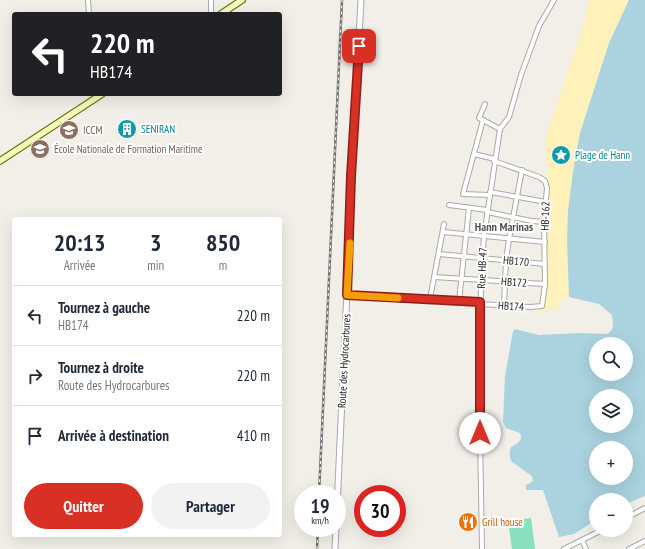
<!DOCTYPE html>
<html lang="fr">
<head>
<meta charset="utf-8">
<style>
  body { margin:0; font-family:"PT Sans Narrow",sans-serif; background:#f2f2f3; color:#1f2937; height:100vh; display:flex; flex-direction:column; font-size:15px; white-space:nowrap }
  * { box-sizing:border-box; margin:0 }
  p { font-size:13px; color:#747a83 }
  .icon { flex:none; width:22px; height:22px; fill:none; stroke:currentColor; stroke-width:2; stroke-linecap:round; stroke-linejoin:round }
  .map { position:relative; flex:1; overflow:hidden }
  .drawer { position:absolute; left:12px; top:217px; width:270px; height:320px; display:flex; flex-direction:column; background:#fff; border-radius:4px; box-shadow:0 4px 16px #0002 }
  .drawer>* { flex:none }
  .guide { position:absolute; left:12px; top:12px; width:270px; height:84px; border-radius:4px; box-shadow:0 4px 16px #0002; background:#202124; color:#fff; overflow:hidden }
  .buttons { position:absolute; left:589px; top:337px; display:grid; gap:8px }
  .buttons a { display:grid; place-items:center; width:44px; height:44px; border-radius:50%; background:#fff; box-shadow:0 4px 16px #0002; font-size:20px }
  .speed { position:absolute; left:294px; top:485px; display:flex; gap:8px; font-size:20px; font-weight:700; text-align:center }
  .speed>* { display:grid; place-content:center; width:52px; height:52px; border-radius:50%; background:#fff; box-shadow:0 4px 16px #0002; line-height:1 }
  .speed small { font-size:10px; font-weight:400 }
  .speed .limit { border:6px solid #d22; background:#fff; color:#111 }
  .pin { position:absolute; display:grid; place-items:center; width:34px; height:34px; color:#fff; margin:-17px; border-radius:8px; box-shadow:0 2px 6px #0006 }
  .me { position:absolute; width:44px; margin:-22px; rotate:0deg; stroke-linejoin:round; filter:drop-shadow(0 0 3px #0008) }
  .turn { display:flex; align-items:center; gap:14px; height:84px; padding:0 12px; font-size:18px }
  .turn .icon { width:52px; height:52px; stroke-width:2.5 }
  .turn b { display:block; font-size:28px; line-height:34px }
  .eta { display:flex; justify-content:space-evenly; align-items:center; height:68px; text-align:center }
  .eta b { font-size:24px; font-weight:700; line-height:28px }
  .primary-button { display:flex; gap:8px; margin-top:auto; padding:8px 12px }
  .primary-button a { flex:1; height:46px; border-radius:24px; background:#d93025; color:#fff; font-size:16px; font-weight:700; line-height:46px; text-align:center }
  .primary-button a+a { background:#f2f2f3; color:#1f2937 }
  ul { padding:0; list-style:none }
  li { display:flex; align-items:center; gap:12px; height:60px; padding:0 12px; border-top:1px solid #e0e1e3 }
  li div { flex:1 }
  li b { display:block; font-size:15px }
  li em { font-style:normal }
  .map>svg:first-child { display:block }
  .sand { fill:#fff1ba }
  .pitch { fill:#88e0be }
  .water { fill:#aad3df; fill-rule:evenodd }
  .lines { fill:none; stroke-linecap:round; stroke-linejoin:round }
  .minor-casing { stroke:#a9a9a9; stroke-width:6 }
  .tertiary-casing { stroke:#a9a9a9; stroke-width:7 }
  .secondary-casing { stroke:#707d05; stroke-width:8 }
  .minor { stroke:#fff; stroke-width:4 }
  .tertiary { stroke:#fff; stroke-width:5 }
  .secondary { stroke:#f7fabf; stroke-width:5.5 }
  .rail-casing { stroke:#707070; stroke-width:2.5 }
  .rail { stroke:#fff; stroke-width:1; stroke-dasharray:3; stroke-linecap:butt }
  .route-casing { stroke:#8d1f18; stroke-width:10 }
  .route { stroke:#d93025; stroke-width:7 }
  .slow { stroke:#f59e0b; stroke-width:7 }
  .labels { text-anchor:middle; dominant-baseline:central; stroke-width:4; stroke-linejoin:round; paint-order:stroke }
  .culture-label { font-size:11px; fill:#0d838f; stroke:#fff; text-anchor:start }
  .education-label { font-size:11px; fill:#785e54; stroke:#fff; text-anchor:start }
  .street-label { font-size:11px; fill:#222; stroke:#fff }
  .food-label { font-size:11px; fill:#c56008; stroke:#fff; text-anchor:start }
  .neighbourhood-label { font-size:12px; font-weight:bold; fill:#555; stroke:#fff }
</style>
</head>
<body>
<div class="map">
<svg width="645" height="549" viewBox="0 0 645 549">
  <rect width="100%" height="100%" fill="#f2efe9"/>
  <path class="sand" d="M589 0H629L609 43 568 211 567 240 569 297H564L559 308 542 310 537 313V305L541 298 543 217 548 184 545 139 581 32Z"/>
  <path class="pitch" d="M531 518 535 549H512L508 521Z"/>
  <path class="water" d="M629 0H645V496L626 504V500H596V520L574 534 559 537 543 490H526V485L533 481 532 476 512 462C509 457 509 452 511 447 518 443 523 441 520 433L506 428 503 422 505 376 513 331 515 329 539 335 581 333 607 334C615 330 613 322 612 315L599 304 569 297 567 240 568 211 573 171 580 133 609 43ZM596 344H626V374H596ZM596 396H626V426H596ZM596 448H626V478H596Z"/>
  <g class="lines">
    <g class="minor-casing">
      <g id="minor">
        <path d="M88 0 89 14"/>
        <path d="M211 0V14"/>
        <path d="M485 104 479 118 500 129"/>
        <path d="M483 120 463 194 489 195"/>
        <path d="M474 154 495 159"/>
        <path d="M490 192 546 202"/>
        <path d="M449 205 487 210"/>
        <path d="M487 212 532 221 544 222"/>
        <path d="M443 232 545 242"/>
        <path d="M439 254 545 264"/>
        <path d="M434 277 545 284"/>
        <path d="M347 295 480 302"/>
        <path d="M430 299 444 224"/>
        <path d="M459 301 469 208"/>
        <path d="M480 304 530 307 542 306 545 284 544 222 547 188 545 181 539 177 494 161"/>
        <path d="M504 306 506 260 509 239 522 170"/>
        <path d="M626 518 645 508"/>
        <path d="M582 540 586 549"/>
        <path d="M482 549 480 433 481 280 484 236 500 129 509 117 521 75 539 26 554 0"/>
        <path d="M564 549 602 530"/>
        <path d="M629 549 645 541"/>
      </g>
    </g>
    <g class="tertiary-casing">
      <g id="tertiary">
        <path d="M337 507 350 226 352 164 361 0"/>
        <path d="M335 549 336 528"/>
      </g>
    </g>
    <g class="secondary-casing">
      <g id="secondary">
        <path d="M221 14 242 0"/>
        <path d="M0 161 102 94"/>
      </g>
    </g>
    <use href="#minor" class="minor"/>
    <use href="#tertiary" class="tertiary"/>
    <use href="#secondary" class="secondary"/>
    <g class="rail-casing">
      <g id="rail">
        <path d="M319 494 342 0"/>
        <path d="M317 549 318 528"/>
      </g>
    </g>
    <use href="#rail" class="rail"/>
  </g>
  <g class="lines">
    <g class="route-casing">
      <path id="route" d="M359 46 351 176 347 295 480 302V433"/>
    </g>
    <use href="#route" class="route"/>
    <path class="slow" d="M350 243 347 295 398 298"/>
  </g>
  <defs>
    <g id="building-disc" transform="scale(1)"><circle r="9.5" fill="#0f9aa8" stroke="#fff"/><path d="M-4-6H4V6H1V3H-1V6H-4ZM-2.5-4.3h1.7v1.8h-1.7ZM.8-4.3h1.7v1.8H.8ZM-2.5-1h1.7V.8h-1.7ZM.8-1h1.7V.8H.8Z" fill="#fff"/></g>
    <g id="university-disc" transform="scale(1)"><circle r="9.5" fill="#8d6e63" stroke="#fff"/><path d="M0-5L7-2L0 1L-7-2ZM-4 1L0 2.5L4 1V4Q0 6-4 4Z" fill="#fff"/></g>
    <g id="sight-disc" transform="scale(1)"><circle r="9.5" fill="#0f9aa8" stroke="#fff"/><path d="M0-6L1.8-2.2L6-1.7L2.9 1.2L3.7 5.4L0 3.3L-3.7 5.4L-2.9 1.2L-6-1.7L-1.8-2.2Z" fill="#fff"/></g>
    <g id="restaurant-disc" transform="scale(1)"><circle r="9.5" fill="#e8710a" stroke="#fff"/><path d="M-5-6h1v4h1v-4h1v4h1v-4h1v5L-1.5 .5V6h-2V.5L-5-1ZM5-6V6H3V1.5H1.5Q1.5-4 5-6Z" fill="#fff"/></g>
  </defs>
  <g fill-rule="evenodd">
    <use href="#building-disc" x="127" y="129"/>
    <use href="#university-disc" x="69" y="130"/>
    <use href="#university-disc" x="40" y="149"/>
    <use href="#sight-disc" x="561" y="155"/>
    <use href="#restaurant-disc" x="468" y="522"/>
  </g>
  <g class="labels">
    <g class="culture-label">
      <text x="141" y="129">SENIRAN</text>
      <text x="575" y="155">Plage de Hann</text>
    </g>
    <g class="education-label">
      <text x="83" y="130">ICCM</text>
      <text x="54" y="149">École Nationale de Formation Maritime</text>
    </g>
    <g class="street-label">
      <text transform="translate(545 216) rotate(-88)">HB-162</text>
      <text transform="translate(516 261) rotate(5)">HB170</text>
      <text transform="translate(482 268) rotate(-87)">Rue HB-47</text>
      <text transform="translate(514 282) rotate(4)">HB172</text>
      <text transform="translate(511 306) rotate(3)">HB174</text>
      <text transform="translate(344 361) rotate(-87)">Route des Hydrocarbures</text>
    </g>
    <g class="food-label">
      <text x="482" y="522">Grill house</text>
    </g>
    <g class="neighbourhood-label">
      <text x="504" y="226">Hann Marinas</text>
    </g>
  </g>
</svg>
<div class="buttons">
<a><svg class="icon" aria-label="search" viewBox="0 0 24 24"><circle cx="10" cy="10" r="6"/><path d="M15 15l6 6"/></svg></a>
<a><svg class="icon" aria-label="layers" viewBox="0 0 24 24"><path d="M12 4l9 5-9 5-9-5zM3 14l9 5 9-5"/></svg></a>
<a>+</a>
<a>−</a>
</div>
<div class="speed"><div>19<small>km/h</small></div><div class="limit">30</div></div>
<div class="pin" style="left:359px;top:46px;background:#d93025"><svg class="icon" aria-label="arrive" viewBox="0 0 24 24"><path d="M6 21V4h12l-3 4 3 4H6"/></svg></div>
<svg class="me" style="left:480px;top:433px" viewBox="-20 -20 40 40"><circle r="19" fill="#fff"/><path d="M0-13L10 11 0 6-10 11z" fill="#d93025"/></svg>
<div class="guide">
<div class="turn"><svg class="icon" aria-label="left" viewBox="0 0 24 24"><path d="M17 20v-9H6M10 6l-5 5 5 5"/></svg><div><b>220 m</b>HB174</div></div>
</div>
<section class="drawer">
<div class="eta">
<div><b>20:13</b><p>Arrivée</p></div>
<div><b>3</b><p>min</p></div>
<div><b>850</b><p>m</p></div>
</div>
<ul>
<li><svg class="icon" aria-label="left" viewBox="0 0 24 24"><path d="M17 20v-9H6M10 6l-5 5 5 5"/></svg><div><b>Tournez à gauche</b><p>HB174</p></div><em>220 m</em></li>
<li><svg class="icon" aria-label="right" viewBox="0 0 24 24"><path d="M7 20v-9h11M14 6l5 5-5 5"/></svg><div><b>Tournez à droite</b><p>Route des Hydrocarbures</p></div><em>220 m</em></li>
<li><svg class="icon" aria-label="arrive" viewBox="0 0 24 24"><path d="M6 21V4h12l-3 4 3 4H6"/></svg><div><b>Arrivée à destination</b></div><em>410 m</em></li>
</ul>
<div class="primary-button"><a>Quitter</a><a>Partager</a></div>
</section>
</div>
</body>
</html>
